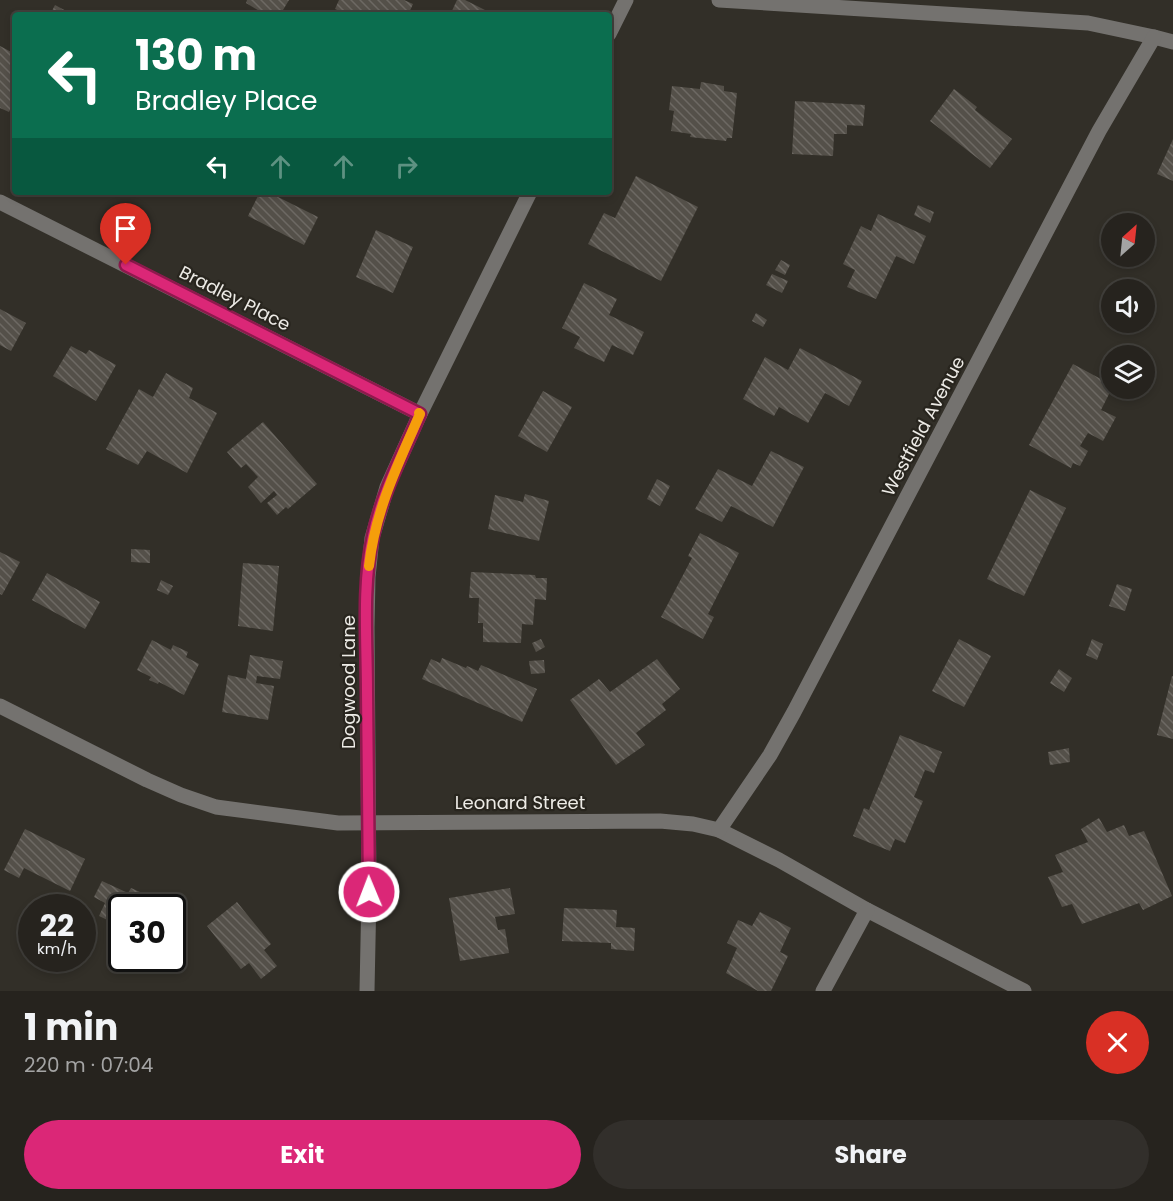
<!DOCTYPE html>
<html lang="en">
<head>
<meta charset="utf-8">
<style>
  body { margin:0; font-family:Poppins,sans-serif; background:#322f2b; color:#f1f3f6; height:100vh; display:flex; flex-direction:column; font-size:22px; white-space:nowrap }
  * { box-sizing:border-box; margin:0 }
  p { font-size:20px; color:#a4a4a4 }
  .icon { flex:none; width:33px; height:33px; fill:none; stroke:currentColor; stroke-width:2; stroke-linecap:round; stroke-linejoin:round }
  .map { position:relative; height:991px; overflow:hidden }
  .drawer { display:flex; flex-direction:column; background:#26231e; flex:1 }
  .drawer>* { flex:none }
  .top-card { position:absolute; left:12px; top:12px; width:600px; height:183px; border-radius:6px; box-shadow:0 3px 9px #0003,0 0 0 2px #42403c; background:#0b6e4f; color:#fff; overflow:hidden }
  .needle { width:39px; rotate:27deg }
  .controls { position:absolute; left:1101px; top:213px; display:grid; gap:12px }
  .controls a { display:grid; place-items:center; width:54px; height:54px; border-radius:50%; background:#26231e; box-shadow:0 3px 9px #0003,0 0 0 2px #42403c; font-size:30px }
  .speed { position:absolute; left:18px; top:894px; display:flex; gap:12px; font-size:30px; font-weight:700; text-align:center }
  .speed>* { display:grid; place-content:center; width:78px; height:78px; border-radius:50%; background:#26231e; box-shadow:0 3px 9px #0003,0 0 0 2px #42403c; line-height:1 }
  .speed small { font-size:15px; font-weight:400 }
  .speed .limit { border:3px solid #111; border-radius:9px; background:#fff; color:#111 }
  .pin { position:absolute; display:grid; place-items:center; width:51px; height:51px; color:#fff; margin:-62px -26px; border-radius:50% 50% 50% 0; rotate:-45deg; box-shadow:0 0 6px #0007 }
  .pin .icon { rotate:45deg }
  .me { position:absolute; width:66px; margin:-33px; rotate:359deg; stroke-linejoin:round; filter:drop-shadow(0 0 4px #0008) }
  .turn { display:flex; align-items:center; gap:21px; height:126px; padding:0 24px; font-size:27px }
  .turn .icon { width:78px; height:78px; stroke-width:2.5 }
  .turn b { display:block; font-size:42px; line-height:51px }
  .lanes { display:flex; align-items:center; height:57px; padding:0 24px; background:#0003; justify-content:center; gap:30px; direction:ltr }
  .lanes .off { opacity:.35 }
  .round { display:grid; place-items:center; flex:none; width:63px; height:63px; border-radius:32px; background:#322f2b }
  .headline { display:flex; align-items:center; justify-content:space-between; height:102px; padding:0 24px }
  h1 { font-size:36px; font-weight:700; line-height:45px }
  .button { display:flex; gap:12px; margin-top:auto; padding:12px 24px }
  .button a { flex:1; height:69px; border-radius:36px; background:#db2777; color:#fff; font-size:24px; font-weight:700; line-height:69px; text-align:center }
  .button a+a { background:#322f2b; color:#f1f3f6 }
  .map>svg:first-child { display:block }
  .building { fill:url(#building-back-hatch) }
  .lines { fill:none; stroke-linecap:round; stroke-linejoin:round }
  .minor { stroke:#74726f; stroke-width:15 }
  .route-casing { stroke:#8e194d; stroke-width:15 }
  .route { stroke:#db2777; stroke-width:10 }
  .slow { stroke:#f59e0b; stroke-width:10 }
  .labels { text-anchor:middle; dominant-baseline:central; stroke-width:4.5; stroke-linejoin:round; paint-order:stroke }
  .street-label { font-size:18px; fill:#edebe6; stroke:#28251e }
</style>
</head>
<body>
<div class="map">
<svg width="1173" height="991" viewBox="0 0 1173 991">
  <defs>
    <pattern id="building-back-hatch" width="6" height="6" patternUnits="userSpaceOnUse" patternTransform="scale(1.5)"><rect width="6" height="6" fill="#545049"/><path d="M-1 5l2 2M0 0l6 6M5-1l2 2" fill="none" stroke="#6d6963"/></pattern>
  </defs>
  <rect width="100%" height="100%" fill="#322f28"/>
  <g class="building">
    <path d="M247 0H289L280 15H266L246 3Z"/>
    <path d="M339 0H404L413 4 408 15H348L335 9Z"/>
    <path d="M457 0H465L491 13 493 10 502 15H450Z"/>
    <path d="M55 5 68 12 66 15H50Z"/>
    <path d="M0 46 15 54V100L9 112 0 108Z"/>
    <path d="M701 82 724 86V91L737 93 732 138H727L726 141 690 137 691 134 671 131 674 111 669 110 672 86 700 89Z"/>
    <path d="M954 89 977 107 975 110 1012 139 990 168 930 121Z"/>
    <path d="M795 101 865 105 863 126 847 125V134H834L833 156 792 154Z"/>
    <path d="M1173 139V181L1157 174Z"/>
    <path d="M636 176 698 207 661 281 588 244 604 213 615 218Z"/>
    <path d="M260 192H268L318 217 304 245 248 216Z"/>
    <path d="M918 205 934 212 930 223 914 215Z"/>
    <path d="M878 214 926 236 914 264 896 256 876 299 847 287 855 270 843 264 861 226 871 231Z"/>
    <path d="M376 230 413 247 393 293 356 277Z"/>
    <path d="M781 260 790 265 785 275 775 270Z"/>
    <path d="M772 274 788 281 782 293 766 285Z"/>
    <path d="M584 283 617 299 609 315 644 332 633 355 612 345 604 362 574 348 580 337 562 328Z"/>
    <path d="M0 309 26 323 11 351 0 345Z"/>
    <path d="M756 313 767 320 763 327 752 321Z"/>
    <path d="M71 346 86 354 89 350 116 365 96 401 53 376Z"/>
    <path d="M800 348 862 381 849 406 825 393 808 423 779 407 774 416 743 399 765 357 788 370Z"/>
    <path d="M1073 364 1112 385V388L1101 410 1116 417 1103 441 1088 433 1080 446 1088 451 1080 466 1073 463 1071 468 1029 445Z"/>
    <path d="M166 373 193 388 189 398 217 413 187 473 147 451 138 465 106 449 139 389 153 397Z"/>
    <path d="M543 391 572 407 547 452 518 436Z"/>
    <path d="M263 422 317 484 288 509 286 507 277 515 267 503 277 495 274 491 261 503 248 487 258 477 246 464 241 468 227 452Z"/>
    <path d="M771 451 804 467 773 527 731 506 722 522 695 509 718 469 752 486Z"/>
    <path d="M657 479 670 486 660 506 647 499Z"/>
    <path d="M1030 490 1066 508 1024 596 987 579Z"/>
    <path d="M525 494 549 501 539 541 488 529 495 495 523 502Z"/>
    <path d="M700 533 739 553 708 614 714 617 703 639 661 617 692 558 688 556Z"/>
    <path d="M131 549 150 550V563L131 562Z"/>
    <path d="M0 552 20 562 2 595 0 594Z"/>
    <path d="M243 563 279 566 273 631 238 626Z"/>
    <path d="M471 572 535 575 536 578H547L546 600 535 599 533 625 522 624 521 643 483 642V623H478L479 598H469Z"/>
    <path d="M47 573 100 602 85 629 32 600Z"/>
    <path d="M161 580 173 586 168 595 157 590Z"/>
    <path d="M1117 584 1132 589 1125 611 1109 606Z"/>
    <path d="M541 639 545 647 536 652 532 643Z"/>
    <path d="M959 639 991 656 964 707 932 691Z"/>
    <path d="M1092 639 1103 644 1097 660 1086 655Z"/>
    <path d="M152 640 171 650 173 645 188 652 186 657 199 664 184 695 159 682 158 684 149 680 151 677 137 670Z"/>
    <path d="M250 655 283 661 280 679 257 676 256 683 274 686 268 720 222 712 228 675 246 679Z"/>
    <path d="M442 658 466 668 467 666 478 671 481 665 537 689 522 722 422 679 431 659 440 663Z"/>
    <path d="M657 659 680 689 662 704 666 710 636 733 645 745 616 765 570 700 599 679 610 692Z"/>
    <path d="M544 660 545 673 531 674 529 661Z"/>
    <path d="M1059 669 1072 678 1064 692 1050 683Z"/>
    <path d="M1172 676H1173V739L1157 735Z"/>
    <path d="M900 735 942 752 934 773 925 770 914 797 923 801 905 843 895 839 890 851 853 836 864 808 869 810Z"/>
    <path d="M1069 748 1070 762 1050 765 1048 752Z"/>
    <path d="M1099 818 1107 832 1124 825 1129 836 1144 831 1172 896 1143 910 1139 903 1082 924 1072 904 1062 907 1048 877 1063 872 1055 855 1088 842 1081 829Z"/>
    <path d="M25 829 85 859 70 891 24 868 19 878 4 870Z"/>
    <path d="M102 881 128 893 131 888 140 892 137 897 159 908H122V940L115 937 120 926 99 916 105 903 94 897Z"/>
    <path d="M510 888 515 914 495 917 498 930 505 929 509 953 460 961 449 898Z"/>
    <path d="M237 902 271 944 264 950 277 966 261 979 249 963 241 969 207 926Z"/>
    <path d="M564 908 617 910 616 927 635 928 634 951 611 949V943L562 941Z"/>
    <path d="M760 912 791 928 780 952 788 956 771 991H758L726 973 737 948 727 943 738 920 752 926Z"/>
  </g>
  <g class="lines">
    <g class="minor">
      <path d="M719 0 1088 23 1154 37 1173 42"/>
      <path d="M609 34 626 0"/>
      <path d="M0 202 420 414"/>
      <path d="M0 706 147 780 181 795 216 807 338 823 660 821 693 824 719 830 779 860 867 910 1024 991"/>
      <path d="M719 830 770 755 794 712 1099 131 1154 37"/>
      <path d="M367 991 369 892 367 627 368 577 372 538 387 487 420 414 530 192"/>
      <path d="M823 991 867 910"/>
    </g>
  </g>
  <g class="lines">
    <g class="route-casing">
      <path id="route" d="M126 265 420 414C403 454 382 493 373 536 362 586 367 641 367 691 368 758 368 825 369 892"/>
    </g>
    <use href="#route" class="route"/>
    <path class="slow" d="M369 566C375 511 398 464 420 414L419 413"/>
  </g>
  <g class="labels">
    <g class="street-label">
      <text transform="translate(235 298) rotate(27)">Bradley Place</text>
      <text transform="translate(923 426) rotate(-62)">Westfield Avenue</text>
      <text transform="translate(348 682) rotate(-90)">Dogwood Lane</text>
      <text x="520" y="802">Leonard Street</text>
    </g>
  </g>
</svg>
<div class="controls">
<a><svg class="needle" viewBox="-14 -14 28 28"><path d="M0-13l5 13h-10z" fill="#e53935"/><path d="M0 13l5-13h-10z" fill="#a4a4a4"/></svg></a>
<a><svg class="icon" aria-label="sound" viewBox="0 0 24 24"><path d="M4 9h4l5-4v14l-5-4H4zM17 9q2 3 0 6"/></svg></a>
<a><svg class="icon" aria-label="layers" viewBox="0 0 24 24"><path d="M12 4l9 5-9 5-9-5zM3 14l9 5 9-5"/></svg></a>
</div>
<div class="speed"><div>22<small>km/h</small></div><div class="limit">30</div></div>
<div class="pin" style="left:126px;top:265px;background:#d93025"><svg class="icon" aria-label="arrive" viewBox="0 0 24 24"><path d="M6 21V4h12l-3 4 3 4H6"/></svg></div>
<svg class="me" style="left:369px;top:892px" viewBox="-20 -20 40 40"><circle r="17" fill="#db2777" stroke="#fff" stroke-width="3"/><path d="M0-11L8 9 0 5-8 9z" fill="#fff"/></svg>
<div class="top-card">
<div class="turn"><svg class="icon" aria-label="left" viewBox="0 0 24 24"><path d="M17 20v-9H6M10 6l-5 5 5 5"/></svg><div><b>130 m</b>Bradley Place</div></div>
<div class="lanes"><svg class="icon" aria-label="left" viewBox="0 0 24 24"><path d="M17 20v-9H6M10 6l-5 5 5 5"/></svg><svg class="icon off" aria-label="ahead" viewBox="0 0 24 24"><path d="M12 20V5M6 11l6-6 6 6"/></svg><svg class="icon off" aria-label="ahead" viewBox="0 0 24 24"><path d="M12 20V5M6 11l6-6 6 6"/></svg><svg class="icon off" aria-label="right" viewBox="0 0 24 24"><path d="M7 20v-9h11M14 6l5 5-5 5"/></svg></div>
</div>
</div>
<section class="drawer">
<div class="headline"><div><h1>1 min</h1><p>220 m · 07:04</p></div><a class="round" style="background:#d93025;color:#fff"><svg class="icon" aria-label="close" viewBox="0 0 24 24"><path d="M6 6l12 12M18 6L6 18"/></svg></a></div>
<div class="button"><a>Exit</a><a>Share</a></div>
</section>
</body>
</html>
